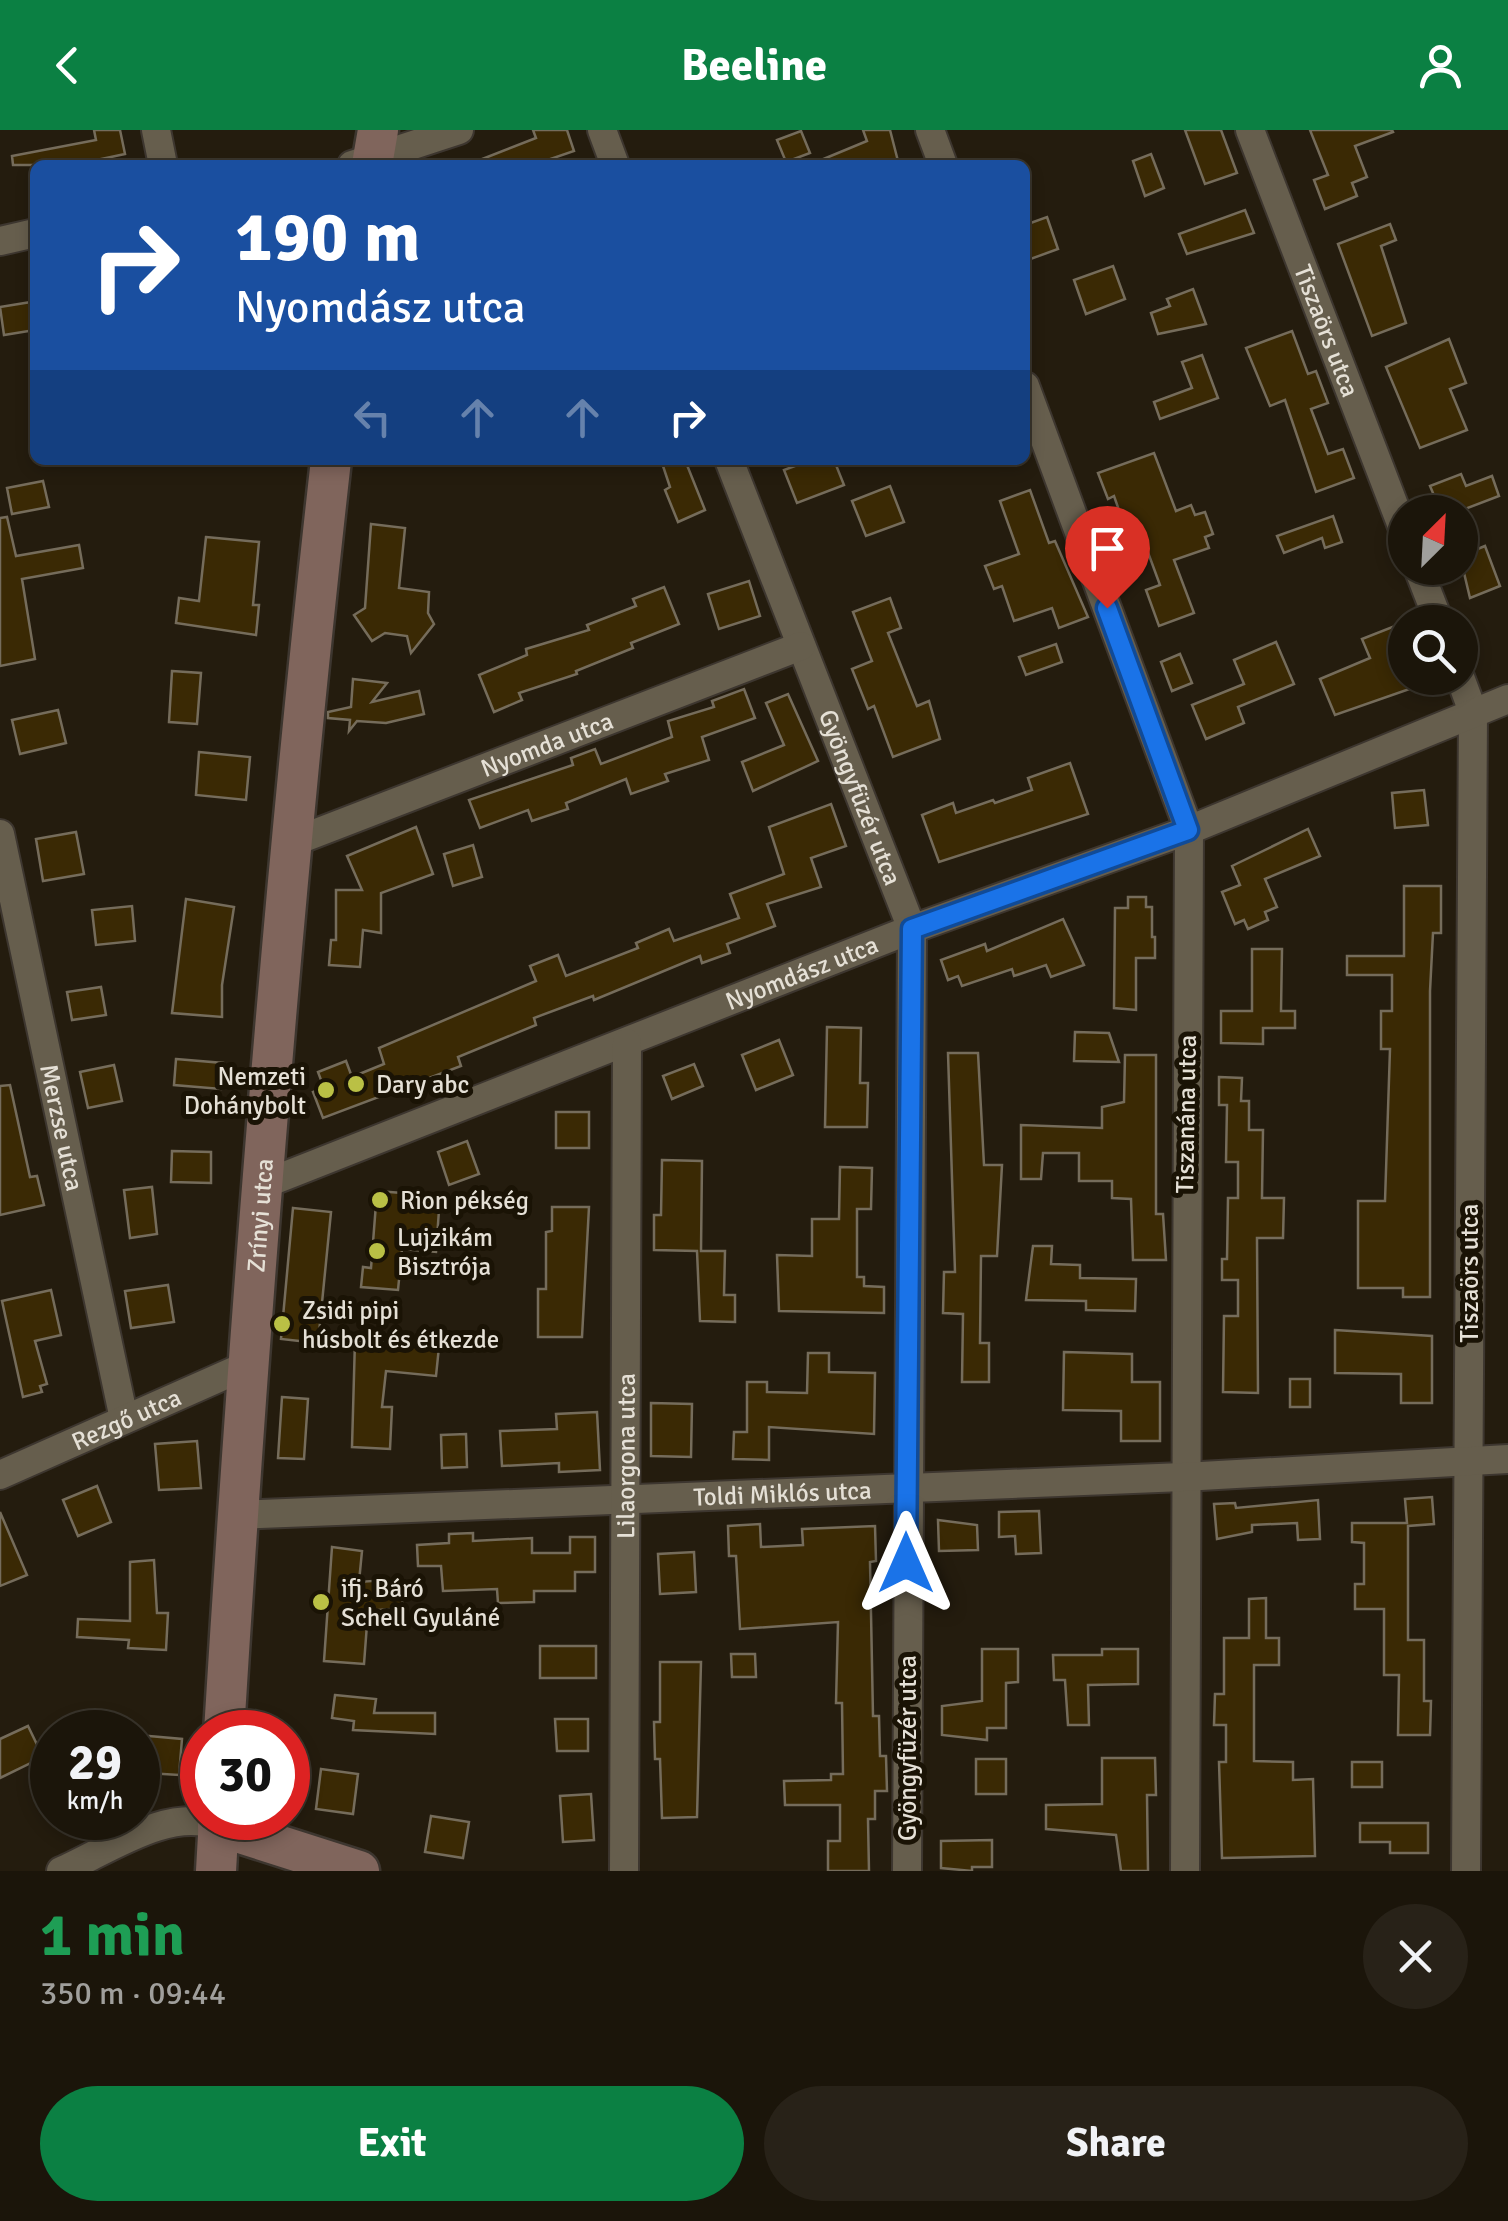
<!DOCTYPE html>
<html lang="en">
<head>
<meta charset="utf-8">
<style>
  body { margin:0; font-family:Signika,sans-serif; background:#282218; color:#f1f3f6; height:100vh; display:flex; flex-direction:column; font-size:38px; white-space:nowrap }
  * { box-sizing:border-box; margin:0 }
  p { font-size:32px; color:#a09f9c }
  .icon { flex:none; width:55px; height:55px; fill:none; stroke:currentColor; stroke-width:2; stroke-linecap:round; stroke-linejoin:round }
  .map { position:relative; height:1741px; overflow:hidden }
  .drawer { display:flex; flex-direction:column; background:#1b150a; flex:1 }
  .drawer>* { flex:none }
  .hud { position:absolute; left:30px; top:30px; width:1000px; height:305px; border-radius:15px; box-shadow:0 5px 15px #0003,0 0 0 2px #39342b; background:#1a4fa0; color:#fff; overflow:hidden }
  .needle { width:65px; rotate:24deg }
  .fabs { position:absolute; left:1388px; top:365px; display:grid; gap:20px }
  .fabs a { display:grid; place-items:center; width:90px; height:90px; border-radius:50%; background:#1b150a; box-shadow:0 5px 15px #0003,0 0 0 2px #39342b; font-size:50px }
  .speed { position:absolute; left:30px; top:1580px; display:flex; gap:20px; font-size:50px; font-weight:700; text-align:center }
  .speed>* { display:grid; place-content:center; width:130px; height:130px; border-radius:50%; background:#1b150a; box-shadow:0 5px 15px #0003,0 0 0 2px #39342b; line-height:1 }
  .speed small { font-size:25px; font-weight:400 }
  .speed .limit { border:15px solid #d22; background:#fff; color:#111 }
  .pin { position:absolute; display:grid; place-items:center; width:85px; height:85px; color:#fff; margin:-102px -42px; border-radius:50% 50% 50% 0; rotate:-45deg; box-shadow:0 0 10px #0007 }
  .pin .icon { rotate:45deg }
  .me { position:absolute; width:110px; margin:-55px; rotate:0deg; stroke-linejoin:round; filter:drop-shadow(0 0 8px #0008) }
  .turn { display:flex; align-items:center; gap:35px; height:210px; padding:0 40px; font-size:45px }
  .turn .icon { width:130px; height:130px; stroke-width:2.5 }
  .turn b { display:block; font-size:70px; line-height:85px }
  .lanes { display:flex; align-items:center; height:95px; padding:0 40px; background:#0003; justify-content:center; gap:50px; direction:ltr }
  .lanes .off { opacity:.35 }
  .round { display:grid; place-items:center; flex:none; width:105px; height:105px; border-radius:52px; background:#282218 }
  .head { display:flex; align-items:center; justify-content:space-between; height:170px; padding:0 40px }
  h1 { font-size:60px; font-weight:700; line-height:75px; color:#1e9e55 }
  .button { display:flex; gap:20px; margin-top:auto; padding:20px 40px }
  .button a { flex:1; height:115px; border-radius:60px; background:#0b8043; color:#fff; font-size:40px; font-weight:700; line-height:115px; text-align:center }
  .button a+a { background:#282218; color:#f1f3f6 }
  header { display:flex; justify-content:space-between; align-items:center; height:130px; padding:0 40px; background:#0b8043; color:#fff; font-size:45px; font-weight:700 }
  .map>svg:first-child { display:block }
  .building { fill:#3a2904; stroke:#756c5b; stroke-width:2.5 }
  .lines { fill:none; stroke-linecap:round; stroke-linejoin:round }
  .street-casing { stroke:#3d362f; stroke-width:32 }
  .secondary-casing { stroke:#3d362f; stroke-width:45 }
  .street { stroke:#665e4d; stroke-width:28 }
  .secondary { stroke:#80655c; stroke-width:40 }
  .route-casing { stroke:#114b97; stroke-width:25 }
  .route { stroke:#1a73e8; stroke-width:18 }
  .poi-dot { fill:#bac045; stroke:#1a1305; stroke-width:4 }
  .labels { text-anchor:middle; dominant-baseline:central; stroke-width:10; stroke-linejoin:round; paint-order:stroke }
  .street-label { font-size:25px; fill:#e5e0d6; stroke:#1a1305 }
  .poi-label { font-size:25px; fill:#e5e0d6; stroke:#1a1305; text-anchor:start }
</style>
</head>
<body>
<header><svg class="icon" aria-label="back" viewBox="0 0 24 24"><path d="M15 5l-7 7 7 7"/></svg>Beeline<svg class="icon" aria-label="person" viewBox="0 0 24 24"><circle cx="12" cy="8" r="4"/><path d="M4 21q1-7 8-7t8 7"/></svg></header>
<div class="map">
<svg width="1508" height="1741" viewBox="0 0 1508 1741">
  <rect width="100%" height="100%" fill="#241c0e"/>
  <g class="building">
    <path d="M94 0H120L125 24 73 35H13L12 26 96 10Z"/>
    <path d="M533 0H567L574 21 533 35H467L536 8Z"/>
    <path d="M863 0H890L899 35H809L867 11Z"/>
    <path d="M1185 0H1221L1237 43 1205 54Z"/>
    <path d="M1310 0H1392L1393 2 1355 16 1367 47 1352 53 1357 66 1325 79 1314 50 1328 45Z"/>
    <path d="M801 1 810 23 786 32 777 10Z"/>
    <path d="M1151 24 1164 58 1145 66 1133 31Z"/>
    <path d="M1245 80 1254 103 1187 124 1179 104Z"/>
    <path d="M1047 87 1058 119 1025 131V95Z"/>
    <path d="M1390 94 1396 110 1381 116 1406 193 1372 206 1338 114Z"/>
    <path d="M1113 136 1125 169 1086 184 1074 150Z"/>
    <path d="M1193 159 1206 194 1158 204 1151 183 1170 176 1167 169Z"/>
    <path d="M31 172 35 200 4 205 0 177Z"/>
    <path d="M1292 201 1308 244 1316 241 1328 273 1311 279 1328 324 1343 319 1354 348 1316 362 1285 270 1270 276 1246 218Z"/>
    <path d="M1449 209 1466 253 1450 259 1467 300 1420 318 1386 237Z"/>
    <path d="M1202 225 1218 268 1160 289 1154 272 1192 258 1182 232Z"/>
    <path d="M1154 323 1176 381 1191 375 1195 385 1205 382 1213 404 1205 407 1209 418 1174 430 1194 483 1159 496 1146 460 1160 455 1139 398 1127 403 1114 366 1108 369 1098 343Z"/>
    <path d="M661 330H685L705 380 678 392 665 360 670 357Z"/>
    <path d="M811 330H834L844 355 797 373 784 340Z"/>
    <path d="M1461 344 1466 356 1492 346 1499 366 1457 382H1441L1430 356Z"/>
    <path d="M43 351 49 377 12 384 7 358Z"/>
    <path d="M890 356 904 392 866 406 852 371Z"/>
    <path d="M1030 360 1049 413 1055 411 1088 487 1059 498 1052 478 1014 491 1002 456 994 459 985 436 1019 424 1000 371Z"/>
    <path d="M1333 386 1342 412 1325 418 1322 408 1284 423 1277 406Z"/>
    <path d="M7 387 16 426 79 415 83 438 22 449 35 529 0 536V388Z"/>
    <path d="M371 394 405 398 399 458 429 462 428 483 434 494 411 523 407 506 385 503 372 511 354 485 365 478Z"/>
    <path d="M206 407 259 412 253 475H259L256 505 176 493 179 468 199 471Z"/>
    <path d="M1485 416 1500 456 1470 468 1460 426Z"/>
    <path d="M749 451 760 486 719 499 708 464Z"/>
    <path d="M664 457 679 494 631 513 633 518 576 541 577 544 519 563 522 570 494 582 479 545 527 525 526 519 589 500 587 495 636 476 633 469Z"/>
    <path d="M890 468 901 498 888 503 917 576 929 571 940 609 893 627 874 576 868 579 852 539 872 531 853 482Z"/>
    <path d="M1405 492V548H1441L1335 585 1320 549 1370 528 1362 509Z"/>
    <path d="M1276 512 1294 554 1238 577 1244 593 1206 609 1192 575 1244 554 1234 530Z"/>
    <path d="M1056 514 1062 532 1026 545 1019 527Z"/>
    <path d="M1180 524 1192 553 1172 561 1161 532Z"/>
    <path d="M172 541 201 543 197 594 169 592Z"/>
    <path d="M353 549 387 553 372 572 419 561 424 584 386 593 357 591 349 601 350 590 328 588V582L351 577Z"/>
    <path d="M744 559 755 588 702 607 709 630 665 644 668 651 631 664 626 649 566 673 568 679 532 691 528 680 480 698 469 670 573 635 571 628 595 619 601 634 672 607 668 591 714 577 712 571Z"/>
    <path d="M788 564 818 631 753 661 742 632 784 615 766 573Z"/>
    <path d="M58 580 66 613 20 624 12 590Z"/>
    <path d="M199 622 250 627 246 670 196 665Z"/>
    <path d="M1070 633 1088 684 939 732 922 685 953 673 956 683 993 670 995 673 1032 660 1028 648Z"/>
    <path d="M1424 660 1428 695 1395 698 1392 663Z"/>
    <path d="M831 674 846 716 811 728 821 757 767 774 775 796 727 814 730 823 702 833 700 826 594 870 593 866 534 888 536 895 458 927 461 936 323 988 313 962 324 958 318 942 346 931 352 947 384 934 379 918 536 851 530 836 558 825 566 846 638 818 636 813 669 799 674 811 739 788 730 764 784 744 769 697Z"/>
    <path d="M416 697 433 744 381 763V803L363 800 360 837 329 835 331 810H336V760H362L347 726Z"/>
    <path d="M1308 699 1320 726 1265 749 1277 777 1265 782 1268 790 1248 799 1244 790 1235 794 1222 762 1240 755 1232 736Z"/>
    <path d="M76 702 84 744 43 751 36 709Z"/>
    <path d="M473 715 482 747 453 756 444 724Z"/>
    <path d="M1404 756H1441V803H1433L1430 861V1167H1403V1158H1358V1071H1385L1390 919H1381V881H1392V845H1347V826H1404Z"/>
    <path d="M1128 767H1146V777H1152V807H1155V828H1136V880L1114 878 1115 778H1128Z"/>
    <path d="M186 769 234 777 222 855V887L172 883Z"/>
    <path d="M132 776 135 811 96 815 92 780Z"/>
    <path d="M1063 789 1084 835 1051 847 1046 835 1014 846 1012 839 962 856 958 846 948 850 941 830 985 814 987 821Z"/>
    <path d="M1252 819H1282L1281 881H1295V898H1263V914L1221 913V881H1252Z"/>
    <path d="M101 857 106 885 72 890 67 862Z"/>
    <path d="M827 897 861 898 860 953H868L867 997H825Z"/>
    <path d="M1075 902 1109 903 1119 932 1074 931Z"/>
    <path d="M779 910 793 945 756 960 742 925Z"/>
    <path d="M948 923H978L984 1035H1002L997 1126H981L980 1213H989V1252H962L963 1184 943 1183 944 1142H955Z"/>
    <path d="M1125 925H1156V1084H1163L1166 1130H1133L1131 1069 1112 1068V1051H1079V1023H1043L1041 1049H1021V995L1102 998V977L1124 972Z"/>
    <path d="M176 929 223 933 221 959 174 955Z"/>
    <path d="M694 934 703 956 672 969 663 946Z"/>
    <path d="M114 935 122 971 88 978 80 942Z"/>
    <path d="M1219 947 1242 948 1241 971H1249V1000H1263L1262 1068H1284L1283 1108H1257L1258 1263 1223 1262 1224 1186H1238V1150H1222V1129H1227L1228 1068H1238V1032H1226L1227 975H1219Z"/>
    <path d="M10 955 30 1047 37 1046 44 1075 0 1085V956Z"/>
    <rect x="556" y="982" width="33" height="36"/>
    <path d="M467 1011 479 1044 449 1055 438 1022Z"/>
    <path d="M172 1021 211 1022V1053L171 1052Z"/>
    <path d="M662 1030 702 1031 701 1121H725L724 1165H735V1192L700 1191 697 1121 654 1120V1085H661Z"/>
    <path d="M840 1037 872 1038 871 1079H857V1147H864V1156L884 1157V1183L779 1181 777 1125 812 1126V1089H839Z"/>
    <path d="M152 1057 157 1104 130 1108 124 1060Z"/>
    <path d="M377 1061 440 1066 436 1122 402 1119 398 1160 361 1157 363 1137 371 1138Z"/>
    <path d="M552 1077H589L582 1207H538V1159H546V1102L552 1101Z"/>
    <path d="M293 1078 331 1082 318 1213 281 1209Z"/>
    <path d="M1033 1116H1052L1051 1134 1080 1135V1148L1136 1149 1135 1181 1086 1180V1171L1026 1170Z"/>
    <path d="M168 1155 174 1192 131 1198 125 1161Z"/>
    <path d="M51 1160 61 1205 35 1211 47 1254 40 1256 42 1262 23 1267 2 1171Z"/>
    <path d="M1335 1200 1432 1206V1273H1401V1244L1335 1243Z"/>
    <path d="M355 1210 439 1217 436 1246 386 1241 382 1277H392L390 1319 352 1317Z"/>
    <path d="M1064 1222 1132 1224V1252H1160V1311H1121V1281L1063 1280Z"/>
    <path d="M808 1223H829V1242L875 1243 874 1304 769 1297V1330L733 1329 734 1302H747V1252H767V1262L807 1263Z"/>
    <rect x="1290" y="1249" width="20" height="28"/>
    <path d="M282 1267 308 1269 304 1329 278 1328Z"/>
    <path d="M651 1273 692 1274 691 1327 651 1326Z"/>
    <path d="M597 1282 600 1340 559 1342V1333L502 1336 500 1301 557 1299 556 1284Z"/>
    <path d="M466 1304 467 1337 442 1338 441 1305Z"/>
    <path d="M197 1311 201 1358 159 1360 155 1314Z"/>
    <path d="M97 1356 111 1392 78 1406 63 1370Z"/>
    <path d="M1432 1367 1434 1394 1408 1396V1510H1424V1571H1431L1430 1605H1398L1399 1545H1384V1479H1355V1454H1364V1413L1352 1412V1393H1407L1405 1369Z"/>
    <path d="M1318 1370 1320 1409 1298 1410 1297 1393 1252 1395V1402L1217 1409 1214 1374 1235 1373 1236 1378Z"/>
    <path d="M1039 1381 1041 1423 1016 1424 1015 1406 999 1407V1382Z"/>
    <path d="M0 1382 27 1445 0 1456Z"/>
    <path d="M938 1390 977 1395 978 1420 939 1421Z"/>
    <path d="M760 1394 761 1417 803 1415 802 1399 875 1396 876 1431 870 1432 873 1586H879L880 1626H886L887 1661H875V1689H868L869 1741H828V1711H840V1675H785L784 1651 831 1650V1644H843L842 1573H836L838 1492 740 1499 736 1426H729L728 1396Z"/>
    <path d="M473 1403V1411L532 1408V1423H570V1407H595V1442H575V1461H534V1472L498 1473 497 1459 443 1461 441 1436H418L417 1415 449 1413V1404Z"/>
    <path d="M332 1417 362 1421 359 1452 400 1449 403 1478 368 1481 364 1534 324 1531Z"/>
    <path d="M694 1422 696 1462 660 1464 658 1424Z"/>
    <path d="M154 1430 157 1483H168L166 1520 128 1518 129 1510 77 1507 78 1489 130 1491V1432Z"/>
    <path d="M1266 1468V1508H1279V1535H1254V1631L1293 1632V1650L1313 1649 1315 1726 1222 1728 1219 1632H1226V1595H1214L1215 1564H1224V1508H1249V1469Z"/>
    <rect x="540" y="1516" width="56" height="32"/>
    <path d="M982 1519H1018V1552L1006 1553V1598H987V1610L942 1605V1576L982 1571Z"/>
    <path d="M1102 1519H1138V1554L1088 1555 1089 1595H1068L1065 1550H1054L1053 1525H1102Z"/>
    <path d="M731 1524H755L756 1547H732Z"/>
    <path d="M660 1532H701L697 1687 662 1688 660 1629H655L654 1592H660Z"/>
    <path d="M335 1565 376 1569 374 1583H435V1604L353 1600 354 1591 332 1588Z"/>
    <path d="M555 1589H588V1621H557Z"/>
    <path d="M28 1596 43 1627 0 1648V1609Z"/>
    <path d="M149 1606 182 1609 179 1645 147 1643Z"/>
    <path d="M1102 1628H1155L1156 1665H1147L1148 1741H1121L1116 1705 1046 1699V1675L1102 1674Z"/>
    <rect x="976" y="1629" width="30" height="35"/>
    <rect x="1352" y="1632" width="30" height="25"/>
    <path d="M321 1639 358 1644 353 1684 316 1679Z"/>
    <path d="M591 1664 594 1710 563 1712 560 1666Z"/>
    <path d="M431 1686 469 1692 463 1728 425 1722Z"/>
    <path d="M1360 1693H1428V1723H1390V1712H1360Z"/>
    <path d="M992 1710V1737H972V1741L941 1738V1711Z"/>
  </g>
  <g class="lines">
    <g class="street-casing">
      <g id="street">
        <path d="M156 0 163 35"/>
        <path d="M602 0 615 35"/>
        <path d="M930 0 943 35"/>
        <path id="s1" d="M1250 0 1405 404"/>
        <path d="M352 35 459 0"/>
        <path d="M0 111 35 103"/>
        <path d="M1025 256 1189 700 1185 1741"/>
        <path id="s2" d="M729 330 912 799 907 1741"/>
        <path d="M1418 438 1439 492"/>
        <path d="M1460 547 1473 582 1466 1741"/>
        <path id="s3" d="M0 704 124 1289"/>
        <path id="s4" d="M293 712 801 516"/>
        <path id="s5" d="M262 1055 912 799 1189 700 1508 569"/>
        <path id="s6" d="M0 1345 250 1234"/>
        <path id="s7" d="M238 1385 1183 1347 1508 1329"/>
        <path d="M61 1741C107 1721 169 1676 218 1696"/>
        <path id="s8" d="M624 1741 627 913"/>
      </g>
    </g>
    <g class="secondary-casing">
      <g id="secondary">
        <path d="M372 35 378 0"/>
        <path id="s9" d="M224 1602C250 1178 283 753 331 330"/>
        <path d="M218 1696 359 1741"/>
        <path d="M216 1741 219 1688"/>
      </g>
    </g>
    <use href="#street" class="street"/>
    <use href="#secondary" class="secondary"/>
  </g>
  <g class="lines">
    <g class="route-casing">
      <path id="route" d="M906 1433 912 799 1188 700 1107 478"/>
    </g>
    <use href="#route" class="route"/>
  </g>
  <g class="poi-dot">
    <circle cx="356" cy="954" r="10"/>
    <circle cx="326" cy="960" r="10"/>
    <circle cx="380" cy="1070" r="10"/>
    <circle cx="377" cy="1121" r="10"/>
    <circle cx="282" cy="1194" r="10"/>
    <circle cx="321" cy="1472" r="10"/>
  </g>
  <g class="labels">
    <g class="street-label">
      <text stroke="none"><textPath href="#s1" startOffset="215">Tiszaörs utca</textPath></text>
      <text stroke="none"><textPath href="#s4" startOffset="272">Nyomda utca</textPath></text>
      <text stroke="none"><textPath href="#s2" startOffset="362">Gyöngyfüzér utca</textPath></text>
      <text stroke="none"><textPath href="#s5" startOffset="580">Nyomdász utca</textPath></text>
      <text transform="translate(1186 984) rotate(-89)">Tiszanána utca</text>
      <text stroke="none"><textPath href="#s3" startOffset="300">Merzse utca</textPath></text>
      <text stroke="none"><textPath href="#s9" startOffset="518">Zrínyi utca</textPath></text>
      <text transform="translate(1469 1143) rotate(-90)">Tiszaörs utca</text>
      <text stroke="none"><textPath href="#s6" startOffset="138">Rezgő utca</textPath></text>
      <text stroke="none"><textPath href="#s8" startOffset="415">Lilaorgona utca</textPath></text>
      <text stroke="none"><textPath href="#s7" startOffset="545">Toldi Miklós utca</textPath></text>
      <text transform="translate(907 1618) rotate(-90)">Gyöngyfüzér utca</text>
    </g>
    <g class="poi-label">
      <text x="306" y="946" text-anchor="end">Nemzeti<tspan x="306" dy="29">Dohánybolt</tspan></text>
      <text x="376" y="954">Dary abc</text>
      <text x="400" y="1070">Rion pékség</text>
      <text x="397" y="1107">Lujzikám<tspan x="397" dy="29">Bisztrója</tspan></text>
      <text x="302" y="1180">Zsidi pipi<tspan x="302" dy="29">húsbolt és étkezde</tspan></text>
      <text x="341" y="1458">ifj. Báró<tspan x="341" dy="29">Schell Gyuláné</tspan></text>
    </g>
  </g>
</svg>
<div class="fabs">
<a><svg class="needle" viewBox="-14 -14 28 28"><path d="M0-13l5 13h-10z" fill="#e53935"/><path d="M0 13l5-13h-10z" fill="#a09f9c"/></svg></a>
<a><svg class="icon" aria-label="search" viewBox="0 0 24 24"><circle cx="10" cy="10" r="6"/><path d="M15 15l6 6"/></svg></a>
</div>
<div class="speed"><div>29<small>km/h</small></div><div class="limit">30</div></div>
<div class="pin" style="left:1107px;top:478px;background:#d93025"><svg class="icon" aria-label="arrive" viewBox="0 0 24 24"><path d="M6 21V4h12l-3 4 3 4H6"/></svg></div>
<svg class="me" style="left:906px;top:1433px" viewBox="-20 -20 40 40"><path d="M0-17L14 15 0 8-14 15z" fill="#1a73e8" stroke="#fff" stroke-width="4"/></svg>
<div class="hud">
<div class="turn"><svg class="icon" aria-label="right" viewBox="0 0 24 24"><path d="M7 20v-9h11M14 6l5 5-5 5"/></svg><div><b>190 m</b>Nyomdász utca</div></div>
<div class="lanes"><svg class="icon off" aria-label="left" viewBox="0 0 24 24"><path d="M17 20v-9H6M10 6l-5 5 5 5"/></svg><svg class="icon off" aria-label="ahead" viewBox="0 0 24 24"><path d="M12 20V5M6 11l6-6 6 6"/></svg><svg class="icon off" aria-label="ahead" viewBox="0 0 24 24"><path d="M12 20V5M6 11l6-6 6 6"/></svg><svg class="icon" aria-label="right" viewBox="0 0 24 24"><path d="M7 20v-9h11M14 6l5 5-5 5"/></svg></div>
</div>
</div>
<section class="drawer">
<div class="head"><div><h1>1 min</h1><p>350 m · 09:44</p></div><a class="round"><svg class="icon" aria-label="close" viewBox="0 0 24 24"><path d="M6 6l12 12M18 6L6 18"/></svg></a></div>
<div class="button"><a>Exit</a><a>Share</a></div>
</section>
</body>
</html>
